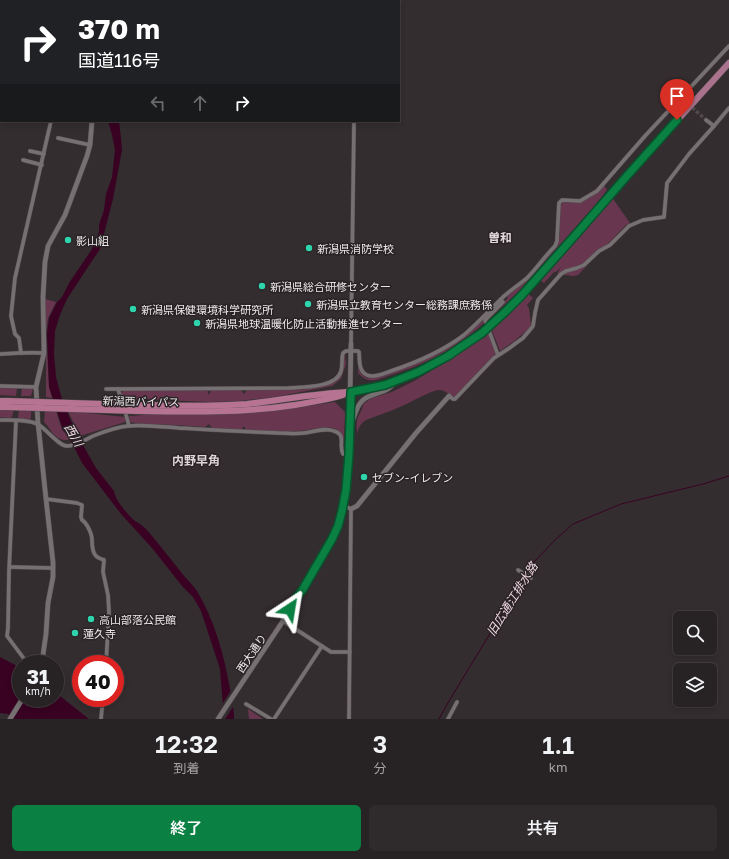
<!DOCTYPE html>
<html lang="ja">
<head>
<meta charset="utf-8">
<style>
  body { margin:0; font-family:"Golos Text","Noto Sans JP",sans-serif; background:#2f2a2c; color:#f1f3f6; height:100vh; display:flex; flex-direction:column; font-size:15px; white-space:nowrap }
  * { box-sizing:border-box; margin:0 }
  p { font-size:13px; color:#a4a4a6 }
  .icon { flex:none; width:22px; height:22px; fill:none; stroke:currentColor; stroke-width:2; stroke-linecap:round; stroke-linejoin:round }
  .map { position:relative; height:719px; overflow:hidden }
  .details { display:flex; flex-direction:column; background:#272224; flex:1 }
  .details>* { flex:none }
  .top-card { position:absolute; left:0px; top:0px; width:400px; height:122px; box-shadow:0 2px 6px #0003,0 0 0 1px #433f41; background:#202124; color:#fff; overflow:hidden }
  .fabs { position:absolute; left:673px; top:611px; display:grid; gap:8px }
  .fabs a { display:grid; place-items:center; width:44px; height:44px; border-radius:6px; background:#272224; box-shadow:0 2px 6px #0003,0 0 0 1px #433f41; font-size:20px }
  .speed { position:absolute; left:12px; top:655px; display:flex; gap:8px; font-size:20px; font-weight:700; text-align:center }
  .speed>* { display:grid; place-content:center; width:52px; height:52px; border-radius:50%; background:#272224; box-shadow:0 2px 6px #0003,0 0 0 1px #433f41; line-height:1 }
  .speed small { font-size:10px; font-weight:400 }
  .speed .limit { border:6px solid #d22; background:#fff; color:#111 }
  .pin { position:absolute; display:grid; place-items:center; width:34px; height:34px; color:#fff; margin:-41px -17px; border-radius:50% 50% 50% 0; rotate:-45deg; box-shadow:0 0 4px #0007 }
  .pin .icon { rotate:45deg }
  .me { position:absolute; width:44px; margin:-22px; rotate:33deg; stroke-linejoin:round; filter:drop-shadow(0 0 3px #0008) }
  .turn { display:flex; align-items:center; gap:14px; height:84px; padding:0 12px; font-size:18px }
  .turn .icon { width:52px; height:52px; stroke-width:2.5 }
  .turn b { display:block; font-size:28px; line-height:34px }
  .lanes { display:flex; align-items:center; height:38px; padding:0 12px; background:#0003; justify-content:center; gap:20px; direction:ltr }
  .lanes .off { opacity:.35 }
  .eta { display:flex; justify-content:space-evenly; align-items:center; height:68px; text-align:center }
  .eta b { font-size:24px; font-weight:600; line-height:28px }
  .cta { display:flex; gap:8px; margin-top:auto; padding:8px 12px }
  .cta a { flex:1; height:46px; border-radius:6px; background:#0b8043; color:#fff; font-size:16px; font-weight:600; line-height:46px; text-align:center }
  .cta a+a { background:#2f2a2c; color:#f1f3f6 }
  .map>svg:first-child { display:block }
  .green { fill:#69364f }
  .water { fill:#390222 }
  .pier { fill:#342d30 }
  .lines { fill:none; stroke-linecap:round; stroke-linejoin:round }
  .stream { stroke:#390222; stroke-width:1 }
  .minor-tunnel { stroke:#50494c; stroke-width:3.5; stroke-dasharray:3.5 2; stroke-linecap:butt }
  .minor-casing { stroke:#514c4e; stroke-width:4.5 }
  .tertiary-casing { stroke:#514c4e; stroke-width:5.5 }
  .trunk-casing { stroke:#514c4e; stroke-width:7 }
  .motorway-casing { stroke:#514c4e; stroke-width:7 }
  .minor { stroke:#777073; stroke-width:3.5 }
  .tertiary { stroke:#777073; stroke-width:4.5 }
  .trunk { stroke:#aa728c; stroke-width:6 }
  .motorway { stroke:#b67392; stroke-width:6 }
  .trunk-bridge-casing { stroke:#514c4e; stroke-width:7; stroke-linecap:butt }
  .motorway-bridge-casing { stroke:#514c4e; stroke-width:7; stroke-linecap:butt }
  .trunk-bridge { stroke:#aa728c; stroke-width:6 }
  .motorway-bridge { stroke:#b67392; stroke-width:6 }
  .route-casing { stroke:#07532c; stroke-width:10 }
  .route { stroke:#0b8043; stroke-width:7 }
  .poi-dot { fill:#2ed4ab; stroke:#2a2326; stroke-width:1.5 }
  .labels { text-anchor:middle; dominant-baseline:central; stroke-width:3; stroke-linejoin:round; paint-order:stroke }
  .poi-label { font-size:11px; fill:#ece8e9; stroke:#2a2326; text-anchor:start }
  .street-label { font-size:11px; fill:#ece8e9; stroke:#2a2326 }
  .neighbourhood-label { font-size:12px; font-weight:bold; fill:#dfd7da; stroke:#2a2326 }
  .water-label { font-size:12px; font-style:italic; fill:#f1d9e3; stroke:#2a2326 }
</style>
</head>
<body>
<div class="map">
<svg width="729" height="719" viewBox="0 0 729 719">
  <rect width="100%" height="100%" fill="#342d30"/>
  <g class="green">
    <path d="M604 185 607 190 596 204 519 291 487 321 488 318 507 299 508 295 518 287 558 242C562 231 557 210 563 202 583 203 590 201 604 185Z"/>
    <path d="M611 196 630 223 625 226 578 275 573 276 557 274 561 267 556 272H554L544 283 539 279Z"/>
    <path d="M527 293 533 298 527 305 528 307 529 308 531 325 530 328 513 342 500 351 491 328Z"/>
    <path d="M45 299 56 302 48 318 46 334 49 387 52 398 46 397V348Z"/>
    <path d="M483 319 484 323C466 339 445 354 423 363 407 370 391 375 376 380 368 381 364 379 358 373V366L360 372 365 377 368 378H373L389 373 443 350Z"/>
    <path d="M488 331 496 354 485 364 456 397C449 396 446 390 439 390 429 391 414 401 404 405 392 411 378 415 366 420 360 424 358 428 357 435 357 430 356 425 357 420 359 414 363 409 363 404L372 398 392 392 416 380 462 352Z"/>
    <path d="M344 353H345L346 364 341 379 332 386 275 397 239 401 209 402 142 399 124 400 121 393 123 391H186L207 390 209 395 211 390H241L244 394 247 390C263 390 328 391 338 380 345 374 343 362 344 353Z"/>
    <path d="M0 387 17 388 16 396 0 395Z"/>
    <path d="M22 388H31L33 389 31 396H21Z"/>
    <path d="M335 402 345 412 344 442C343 435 340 430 333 428 326 426 318 428 312 429 305 431 297 431 290 431 275 432 261 431 246 430L244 426 241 430 212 428 209 424 205 427 176 425 139 424 130 422 129 416C137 416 145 414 153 414 164 414 175 415 186 415 236 415 286 410 335 402Z"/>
    <path d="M0 409H14L12 417 9 418 0 417Z"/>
    <path d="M19 410H31V417L30 419H19L18 417Z"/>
    <path d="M45 410 56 411 62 430 67 435 70 440C54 441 53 431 44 422Z"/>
    <path d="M68 411 125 417V422L80 436Z"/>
    <path d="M248 709 263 719H249Z"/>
  </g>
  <g class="water">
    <path d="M108 121H119L121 138 122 150 113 199 100 249 90 264 67 299 60 315 55 331 54 354 56 377 62 399 75 431 96 468 114 491C115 500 128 515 135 521 140 524 142 525 147 530 160 545 172 561 185 577 189 582 194 586 197 591 215 621 224 655 230 689 232 699 234 709 234 719H224L220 669 201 611 193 597 182 586 152 548 121 514 82 463 68 435 63 430 49 387 47 333 49 318 57 302 62 297 69 283 92 249 99 232V225L104 210 106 194 112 177 115 150 112 135Z"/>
    <path d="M0 657 21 668V698H55V692L89 719H14L8 714 0 713Z"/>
  </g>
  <path class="pier" d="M232 689 235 704 225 719H222L221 706Z"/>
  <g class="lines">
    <g class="stream">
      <path d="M526 573 530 566 557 538 573 524 621 504 703 484 729 476"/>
      <path d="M439 719 449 701 525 576"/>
    </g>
    <path class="minor-tunnel" d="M684 100 706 120"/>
    <g class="minor-casing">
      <g id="minor">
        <path d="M8 1V0"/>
        <path d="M67 1V0"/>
        <path d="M355 1V0"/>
        <path d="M0 23 1 20"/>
        <path d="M0 102H1"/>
        <path d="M0 114 1 109"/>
        <path d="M706 120 714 126"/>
        <path d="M58 138 90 145"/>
        <path d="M30 151 44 154"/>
        <path d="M23 160 42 165"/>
        <path d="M351 344 354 121"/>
        <path d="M21 353 19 338 15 334 11 316 15 278 51 121"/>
        <path d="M0 354C15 353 29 352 44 353"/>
        <path d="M498 355 485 320 503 302 500 300"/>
        <path d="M0 386 36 387"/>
        <path d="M106 389H118"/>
        <path d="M449 396 453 399H455L494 358 508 349 523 338 529 331 533 326 535 313 538 300 561 274 566 271 577 268 584 265 599 251 610 245 629 226 643 220 664 217 667 183 689 154 714 126 729 108"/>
        <path d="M123 405 118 389 288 388C302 387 337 388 341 371 343 365 341 359 343 353L346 351H358L359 352C360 358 358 366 363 372 369 380 383 374 391 371 415 363 443 351 464 335 477 324 489 311 501 299 509 291 519 285 527 278 537 268 545 256 555 246L557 241 559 203 562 200 580 201 597 191 645 136 729 46"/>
        <path d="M125 411 129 426"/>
        <path d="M0 420C11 420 30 419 39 425 47 430 59 446 67 446 76 446 85 440 93 436 103 432 116 427 128 426 142 424 164 427 179 428 213 430 246 432 279 433 287 433 296 434 304 433 313 432 325 427 334 431 347 435 338 445 343 454H349"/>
        <path d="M16 421 9 571 8 628 7 636 28 664"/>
        <path d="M46 499 77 503 82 505 81 517 82 520C87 523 92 534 92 540 92 545 92 552 96 556 98 558 101 559 104 560L103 572 108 595 109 612 106 664"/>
        <path d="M343 505 351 509 349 719"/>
        <path d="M10 567 53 568"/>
        <path d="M518 570 531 578"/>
        <path d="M283 621 331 652H350"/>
        <path d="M246 704 271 719"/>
        <path d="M101 719 103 698"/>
        <path d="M274 719 322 646"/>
        <path d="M448 719 457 702"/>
      </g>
    </g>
    <g class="tertiary-casing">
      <g id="tertiary">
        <path d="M96 1V0"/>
        <path d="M351 424C355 416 356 407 362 401 368 395 377 394 384 391 389 389 393 385 396 381"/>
        <path d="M351 509 357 506 416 433 449 396"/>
        <path d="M40 664 43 655 46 634 48 603 53 577V562L46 499 39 432 38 424 36 387 44 353 43 297 45 262 48 246 65 215 87 156 90 145 92 121"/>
        <path d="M10 719 23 698"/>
        <path d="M218 719 283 621 297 597 303 589 332 539 338 526 342 511 346 490 349 454 351 344"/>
      </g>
    </g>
    <g class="trunk-casing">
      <g id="trunk">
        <path d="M494 322 522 295 578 232 626 177 729 63"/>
        <path d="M351 392 385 385 418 372 448 356 482 333"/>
      </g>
    </g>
    <g class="motorway-casing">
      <g id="motorway">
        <path d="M0 401H7"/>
        <path d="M136 405C173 406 210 407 247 404 282 400 316 393 351 392"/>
        <path d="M0 407H7"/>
        <path d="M138 411C191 412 243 413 295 405 311 402 327 400 343 395"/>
      </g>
    </g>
    <use href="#minor" class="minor"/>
    <use href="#tertiary" class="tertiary"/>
    <use href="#trunk" class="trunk"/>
    <use href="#motorway" class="motorway"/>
    <g class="trunk-bridge-casing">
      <path id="trunk-bridge" d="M482 333 494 322"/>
    </g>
    <g class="motorway-bridge-casing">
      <g id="motorway-bridge">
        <path d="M7 401 136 405"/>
        <path d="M7 407 138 411"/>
      </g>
    </g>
    <use href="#trunk-bridge" class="trunk-bridge"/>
    <use href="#motorway-bridge" class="motorway-bridge"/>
  </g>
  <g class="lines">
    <g class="route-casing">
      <path id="route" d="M290 609 297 597 303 589 332 539 338 526 342 511 346 490 349 454 351 392 385 385 418 372 448 356 461 347 482 333 506 311 522 295 578 232 626 177 677 120"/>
    </g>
    <use href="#route" class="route"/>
  </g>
  <g class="poi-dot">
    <circle cx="68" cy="240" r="4"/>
    <circle cx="309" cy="248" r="4"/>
    <circle cx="262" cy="286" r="4"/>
    <circle cx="308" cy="304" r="4"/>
    <circle cx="133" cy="309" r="4"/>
    <circle cx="197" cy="323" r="4"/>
    <circle cx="364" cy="477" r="4"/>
    <circle cx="91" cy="619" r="4"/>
    <circle cx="75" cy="633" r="4"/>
  </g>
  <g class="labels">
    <g class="poi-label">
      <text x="76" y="240">影山組</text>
      <text x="317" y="248">新潟県消防学校</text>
      <text x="270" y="286">新潟県総合研修センター</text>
      <text x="316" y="304">新潟県立教育センター総務課庶務係</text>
      <text x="141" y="309">新潟県保健環境科学研究所</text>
      <text x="205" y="323">新潟県地球温暖化防止活動推進センター</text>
      <text x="372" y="477">セブン-イレブン</text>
      <text x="99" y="619">高山部落公民館</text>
      <text x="83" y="633">蓮久寺</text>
    </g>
    <g class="street-label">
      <text transform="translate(141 401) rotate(1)">新潟西バイパス</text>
      <text transform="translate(251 653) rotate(-56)">西大通り</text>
    </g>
    <g class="neighbourhood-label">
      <text x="500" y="237">曽和</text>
      <text x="196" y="460">内野早角</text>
    </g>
    <g class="water-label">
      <text transform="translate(74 435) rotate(60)">西川</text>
      <text transform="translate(512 599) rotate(-58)">旧広通江排水路</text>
    </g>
  </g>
</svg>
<div class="fabs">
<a><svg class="icon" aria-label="search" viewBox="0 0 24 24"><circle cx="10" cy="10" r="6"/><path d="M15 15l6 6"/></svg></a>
<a><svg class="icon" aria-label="layers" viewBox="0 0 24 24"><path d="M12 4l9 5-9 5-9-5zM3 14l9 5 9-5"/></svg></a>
</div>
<div class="speed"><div>31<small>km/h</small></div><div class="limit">40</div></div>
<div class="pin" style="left:677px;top:120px;background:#d93025"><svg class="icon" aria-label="arrive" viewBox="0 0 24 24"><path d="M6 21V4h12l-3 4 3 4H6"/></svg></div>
<svg class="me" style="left:290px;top:609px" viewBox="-20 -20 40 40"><path d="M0-17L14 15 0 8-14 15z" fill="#0b8043" stroke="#fff" stroke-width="4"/></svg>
<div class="top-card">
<div class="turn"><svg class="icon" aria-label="right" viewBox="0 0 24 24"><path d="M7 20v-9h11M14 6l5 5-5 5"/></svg><div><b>370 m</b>国道116号</div></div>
<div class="lanes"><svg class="icon off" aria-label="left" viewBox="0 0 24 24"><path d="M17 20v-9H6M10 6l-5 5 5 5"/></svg><svg class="icon off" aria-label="ahead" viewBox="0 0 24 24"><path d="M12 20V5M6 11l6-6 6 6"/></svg><svg class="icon" aria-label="right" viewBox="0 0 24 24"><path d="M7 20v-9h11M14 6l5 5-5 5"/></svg></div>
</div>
</div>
<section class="details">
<div class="eta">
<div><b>12:32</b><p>到着</p></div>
<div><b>3</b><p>分</p></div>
<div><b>1.1</b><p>km</p></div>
</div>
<div class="cta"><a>終了</a><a>共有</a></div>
</section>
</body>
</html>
